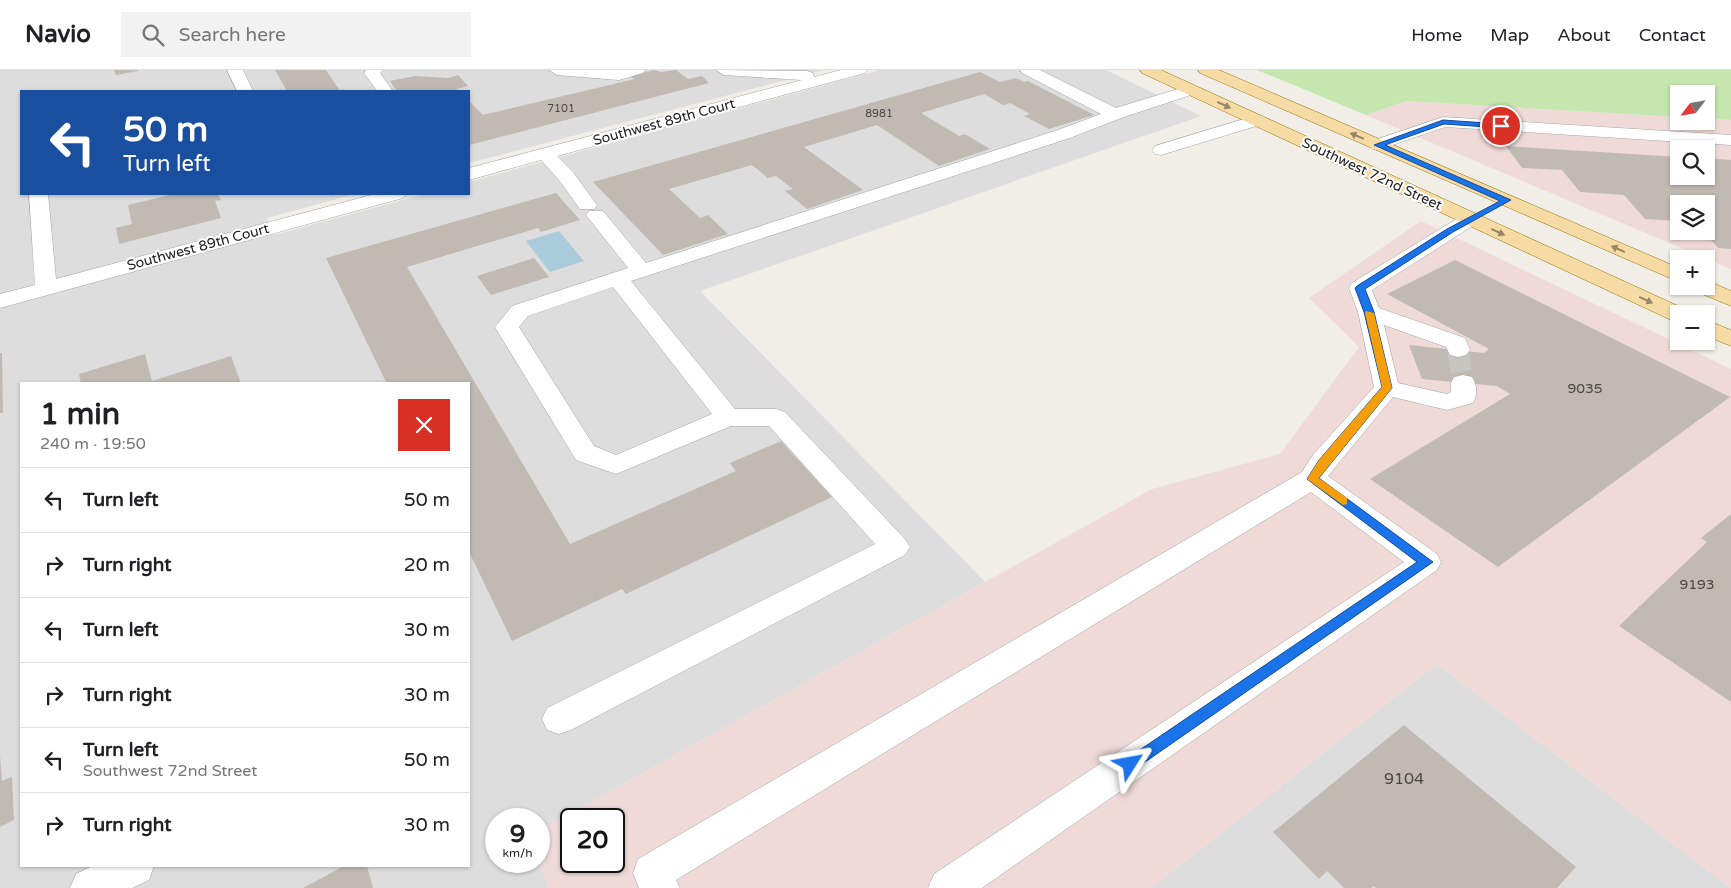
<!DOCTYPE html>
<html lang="en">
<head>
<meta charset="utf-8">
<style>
  body { margin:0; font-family:"Varela Round",sans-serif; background:#f2f2f2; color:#202124; height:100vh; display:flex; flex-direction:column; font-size:19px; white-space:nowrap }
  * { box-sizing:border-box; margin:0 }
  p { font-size:16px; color:#757577 }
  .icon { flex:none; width:28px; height:28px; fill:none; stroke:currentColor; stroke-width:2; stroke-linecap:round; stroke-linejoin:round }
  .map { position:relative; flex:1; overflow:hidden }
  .sheet { position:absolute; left:20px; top:312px; width:450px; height:485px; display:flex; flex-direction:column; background:#fff; border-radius:0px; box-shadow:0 1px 4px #0004 }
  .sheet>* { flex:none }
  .banner { position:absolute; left:20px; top:20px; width:450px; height:105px; border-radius:0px; box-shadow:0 1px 4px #0004; background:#1a4fa0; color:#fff; overflow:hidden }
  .needle { width:32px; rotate:239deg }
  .controls { position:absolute; left:1670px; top:15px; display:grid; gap:10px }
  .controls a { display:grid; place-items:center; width:45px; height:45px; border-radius:0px; background:#fff; box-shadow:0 1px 4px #0004; font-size:25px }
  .speed { position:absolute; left:485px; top:738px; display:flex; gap:10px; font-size:25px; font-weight:700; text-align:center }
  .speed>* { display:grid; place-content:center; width:65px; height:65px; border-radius:50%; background:#fff; box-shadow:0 1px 4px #0004; line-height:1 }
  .speed small { font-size:12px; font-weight:400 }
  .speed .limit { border:2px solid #111; border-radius:8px; background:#fff; color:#111 }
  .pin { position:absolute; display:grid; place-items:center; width:42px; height:42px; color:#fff; margin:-21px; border:2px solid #fff; border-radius:50%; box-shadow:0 1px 5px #0007 }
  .me { position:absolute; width:55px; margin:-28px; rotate:56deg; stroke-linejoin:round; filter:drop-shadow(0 0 4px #0008) }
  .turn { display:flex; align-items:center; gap:18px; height:105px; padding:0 20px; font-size:22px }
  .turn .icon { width:65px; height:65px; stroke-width:2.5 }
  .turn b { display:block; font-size:35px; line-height:42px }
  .round { display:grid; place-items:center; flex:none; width:52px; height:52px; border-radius:0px; background:#f2f2f2 }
  .headline { display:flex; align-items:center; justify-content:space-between; height:85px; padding:0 20px }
  h1 { font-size:30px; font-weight:700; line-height:38px }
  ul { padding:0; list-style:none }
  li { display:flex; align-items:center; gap:15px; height:65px; padding:0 20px; border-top:1px solid #e0e0e0 }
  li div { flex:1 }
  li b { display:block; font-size:19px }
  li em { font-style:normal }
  header { display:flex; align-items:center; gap:30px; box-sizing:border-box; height:70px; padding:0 25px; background:#fff; border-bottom:1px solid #e0e0e0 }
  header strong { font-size:24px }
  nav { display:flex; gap:28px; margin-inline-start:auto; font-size:18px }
  .search { width:350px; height:45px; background:#f2f2f2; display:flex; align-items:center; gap:12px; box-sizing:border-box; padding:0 18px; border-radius:0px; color:#757577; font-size:19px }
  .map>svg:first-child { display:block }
  .residential { fill:#dedddd; fill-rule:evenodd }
  .commercial { fill:#efdad7; fill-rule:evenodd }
  .grass { fill:#c5e7af }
  .water { fill:#a9cbdb }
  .building { fill:#c0bab3 }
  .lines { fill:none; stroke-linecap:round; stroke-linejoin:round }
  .minor-tunnel { stroke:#c6c5bf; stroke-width:22; stroke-dasharray:22 11; stroke-linecap:butt }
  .minor-casing { stroke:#a4a4a4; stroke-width:1 }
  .major-casing { stroke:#947307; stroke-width:1 }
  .minor { fill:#fff; fill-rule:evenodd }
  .major { fill:#f7dba4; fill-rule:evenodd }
  .oneway { fill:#968769 }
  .route { fill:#1a73e8; stroke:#114b97 }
  .slow { fill:#f59e0b }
  .labels { text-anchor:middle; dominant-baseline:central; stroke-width:4; stroke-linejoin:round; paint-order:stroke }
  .far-number-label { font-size:11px; fill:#484645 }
  .far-street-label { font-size:14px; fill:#202020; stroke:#fff }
  .number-label { font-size:14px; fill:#484645 }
  .near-number-label { font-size:16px; fill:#484645 }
</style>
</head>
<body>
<header>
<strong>Navio</strong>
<div class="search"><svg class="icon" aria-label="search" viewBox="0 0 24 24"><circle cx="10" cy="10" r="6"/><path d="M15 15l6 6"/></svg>Search here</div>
<nav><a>Home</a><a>Map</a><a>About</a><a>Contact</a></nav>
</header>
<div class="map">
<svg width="1731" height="818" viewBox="0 0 1731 818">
  <rect width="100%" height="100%" fill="#f0eee7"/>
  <g class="residential">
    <path d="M0 0H824L469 93V21H21V124H355L267 148 274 165 425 124H469V112L880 0H1106L1201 46 700 221 985 512 539 761V749H496V791H538L549 818H0ZM21 314H469V796H21Z"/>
    <path d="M1437 594 1731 818H1151Z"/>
  </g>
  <g class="commercial">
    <path d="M1406 31 1679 47V51H1706V48L1731 50V199L1366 45ZM1679 79H1706V106H1679ZM1679 134H1706V161H1679Z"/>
    <path d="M1421 151 1731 299V818L1437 594 1151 818H549L538 791 539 761 1152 419 1280 384 1359 277 1309 228ZM571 749H614V791H571Z"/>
  </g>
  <path class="grass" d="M1257 0H1731V50L1706 48V24H1679V47L1406 31 1366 45Z"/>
  <path class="water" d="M559 161 584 191 550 202 526 171Z"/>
  <g class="building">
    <path d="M114 0H138V1L116 5Z"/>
    <path d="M275 0H326L340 21H287Z"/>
    <path d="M654 0 661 2 676 0 688 9 702 6 709 13 469 75V31L483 45 635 9 629 6Z"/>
    <path d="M980 2 1000 12 1016 8 1024 12 1028 11 1094 45 1049 59 1024 46 1030 44 1010 33 1003 35 984 24 921 43 959 66 965 64 990 79 939 96 877 55 804 77 863 120 807 139 785 121 793 119 776 106 768 108 752 95 669 119 700 148 708 145 728 164 663 185 593 112Z"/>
    <path d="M458 5 468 16 456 19 459 21H397L390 11 415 6 449 8Z"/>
    <path d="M1506 76 1679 87V106H1706V88L1731 90V179L1718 178 1703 161H1706V134H1679V151L1645 149 1624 125 1580 122 1562 100 1522 98Z"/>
    <path d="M556 123 580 150 541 162 538 158 407 197 570 474 736 401 730 393 781 371 832 427 626 524 622 519 512 571 469 482V314H387L326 188Z"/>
    <path d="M174 124H218L221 130 215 131 221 148 119 174 116 158 132 154 128 135Z"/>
    <path d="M534 188 549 207 491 225 477 206Z"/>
    <path d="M1455 190 1730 327 1498 497 1370 409 1510 324 1497 316 1422 309 1409 275 1484 283 1489 279 1387 224Z"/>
    <path d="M0 283H2L3 343H0Z"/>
    <path d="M145 284 152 311 231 286 241 314H81L79 304Z"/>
    <path d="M1731 444V632L1619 556 1707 472 1701 468Z"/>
    <path d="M1404 655 1576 797 1557 818H1376L1374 816 1371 818H1344L1327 801 1319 809 1273 762Z"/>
    <path d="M0 685 2 711 12 707 14 750 0 757Z"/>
    <path d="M344 796H367L373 818H303Z"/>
  </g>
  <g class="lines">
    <path class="minor-tunnel" d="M1458 280 1463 313"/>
    <g class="minor-casing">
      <g id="minor">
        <path d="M227 0H243L253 21H237Z"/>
        <path d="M366 0H383L380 3 393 21H377L364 3Z"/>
        <path d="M549 0H645L643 3 619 10 557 5Z"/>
        <path d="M716 0 807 1 813 3 814 7 841 0H867L865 3 557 86 573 102 594 131 597 135 594 139H580L559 110 541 90 469 110V98L802 10 724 5Z"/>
        <path d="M1020 0H1040L1116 38 1191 15 1199 20 1197 23 1121 48 1070 68 631 211 735 339H776L785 342 905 469 910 477 905 485 571 660 559 664 547 660 542 649 547 638 875 474 769 356H731L616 404 576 390 495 257 512 236 628 198 586 145 589 141H603L646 193 1058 60 1101 44 1022 3ZM613 217 712 344 616 385 594 376 519 257 528 246Z"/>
        <path d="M1257 45 1263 46 1266 50 1263 54 1161 85 1155 84 1152 80 1155 76Z"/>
        <path d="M1443 47 1731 65V75L1445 57 1378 80 1372 79 1369 75 1372 71Z"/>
        <path d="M29 124H48L56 209 375 124H406L403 128 0 238V224L35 215Z"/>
        <path d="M1470 143 1477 145 1480 149 1477 153 1372 220 1379 238 1465 268 1470 280 1466 285 1458 287 1450 285 1446 277 1384 255 1398 313 1447 324 1451 322V313L1454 307 1463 305 1472 307C1477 315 1478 325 1473 333L1447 340 1393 327 1328 406 1437 484 1441 492 1437 500 982 818H928L934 804 1404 492 1311 422 676 810 680 818H639L633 803 638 789 1302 402 1313 385 1374 317 1358 242 1349 218 1352 213 1463 145Z"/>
        <path d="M92 796H154L149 810 132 818H70L76 804Z"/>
      </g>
    </g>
    <g class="major-casing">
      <g id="major">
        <path d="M1140 0H1161L1687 240 1690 244H1679V252L1671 250 1142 3Z"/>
        <path d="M1198 0H1219L1679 198V212L1200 3Z"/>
        <path d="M1706 210 1731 221V236L1695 221 1692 216H1706Z"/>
        <path d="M1706 250 1731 260V276L1706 266Z"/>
      </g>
    </g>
    <use href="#minor" class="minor"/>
    <use href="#major" class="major"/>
  </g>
  <defs><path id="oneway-solid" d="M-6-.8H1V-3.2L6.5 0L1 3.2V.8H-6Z" transform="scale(1.25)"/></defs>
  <g class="oneway">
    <use href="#oneway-solid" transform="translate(1224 35) rotate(25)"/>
    <use href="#oneway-solid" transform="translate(1357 66) rotate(-157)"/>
    <use href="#oneway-solid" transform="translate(1498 162) rotate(25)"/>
    <use href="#oneway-solid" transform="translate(1618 179) rotate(-156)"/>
    <use href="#oneway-solid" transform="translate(1646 230) rotate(25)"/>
  </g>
  <path class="route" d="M1443 50 1501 54 1504 56 1501 58 1444 54 1385 75 1511 130 1453 162 1365 219 1374 242 1392 318 1319 408 1433 492 1135 699 1130 701 1125 699 1122 694 1125 690 1417 492 1307 409 1319 390 1382 317 1364 242 1355 218 1357 216 1447 159 1500 131 1374 75Z"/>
  <path class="slow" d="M1366 241 1374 243 1392 318 1319 408 1347 428V434L1343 435 1307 409 1319 390 1382 317 1365 243Z"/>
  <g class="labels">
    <g class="far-number-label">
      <text x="561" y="38">7101</text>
      <text x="879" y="43">8981</text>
    </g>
    <g class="far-street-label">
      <text transform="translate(664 52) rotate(-15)">Southwest 89th Court</text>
      <text transform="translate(1372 104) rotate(25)">Southwest 72nd Street</text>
      <text transform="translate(198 177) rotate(-15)">Southwest 89th Court</text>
    </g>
    <g class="number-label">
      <text x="1585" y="318">9035</text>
      <text x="1697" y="514">9193</text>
    </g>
    <g class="near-number-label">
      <text x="1404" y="709">9104</text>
    </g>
  </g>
</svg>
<div class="controls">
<a><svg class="needle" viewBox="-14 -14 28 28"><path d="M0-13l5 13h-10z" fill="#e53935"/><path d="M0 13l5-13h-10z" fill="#757577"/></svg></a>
<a><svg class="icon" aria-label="search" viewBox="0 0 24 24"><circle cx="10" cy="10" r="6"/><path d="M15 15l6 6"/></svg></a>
<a><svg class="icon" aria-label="layers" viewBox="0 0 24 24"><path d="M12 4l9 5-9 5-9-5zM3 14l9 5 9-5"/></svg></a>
<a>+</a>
<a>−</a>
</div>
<div class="speed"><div>9<small>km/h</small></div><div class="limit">20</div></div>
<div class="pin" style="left:1501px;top:56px;background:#d93025"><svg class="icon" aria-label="arrive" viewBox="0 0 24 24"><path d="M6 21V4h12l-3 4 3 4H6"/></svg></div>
<svg class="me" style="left:1130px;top:694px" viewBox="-20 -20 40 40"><path d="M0-17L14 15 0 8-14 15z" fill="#1a73e8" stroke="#fff" stroke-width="4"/></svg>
<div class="banner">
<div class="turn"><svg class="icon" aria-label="left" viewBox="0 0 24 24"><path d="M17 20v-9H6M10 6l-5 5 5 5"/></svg><div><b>50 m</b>Turn left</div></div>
</div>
<section class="sheet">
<div class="headline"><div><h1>1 min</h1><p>240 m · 19:50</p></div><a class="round" style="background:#d93025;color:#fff"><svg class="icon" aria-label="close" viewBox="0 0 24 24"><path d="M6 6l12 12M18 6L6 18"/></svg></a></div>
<ul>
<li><svg class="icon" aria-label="left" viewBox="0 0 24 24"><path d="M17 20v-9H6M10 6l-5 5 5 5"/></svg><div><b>Turn left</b></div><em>50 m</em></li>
<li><svg class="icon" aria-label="right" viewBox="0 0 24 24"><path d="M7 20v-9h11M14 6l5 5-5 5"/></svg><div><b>Turn right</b></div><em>20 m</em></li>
<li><svg class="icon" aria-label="left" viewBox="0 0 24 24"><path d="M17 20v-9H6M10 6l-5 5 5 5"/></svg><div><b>Turn left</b></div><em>30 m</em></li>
<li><svg class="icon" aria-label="right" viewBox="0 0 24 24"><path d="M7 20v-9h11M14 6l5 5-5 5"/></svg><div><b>Turn right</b></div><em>30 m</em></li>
<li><svg class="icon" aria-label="left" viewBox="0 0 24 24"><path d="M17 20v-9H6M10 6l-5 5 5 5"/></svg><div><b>Turn left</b><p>Southwest 72nd Street</p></div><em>50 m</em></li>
<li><svg class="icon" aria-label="right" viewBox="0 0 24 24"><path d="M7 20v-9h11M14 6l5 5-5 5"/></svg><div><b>Turn right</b></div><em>30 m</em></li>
</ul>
</section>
</div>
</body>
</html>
